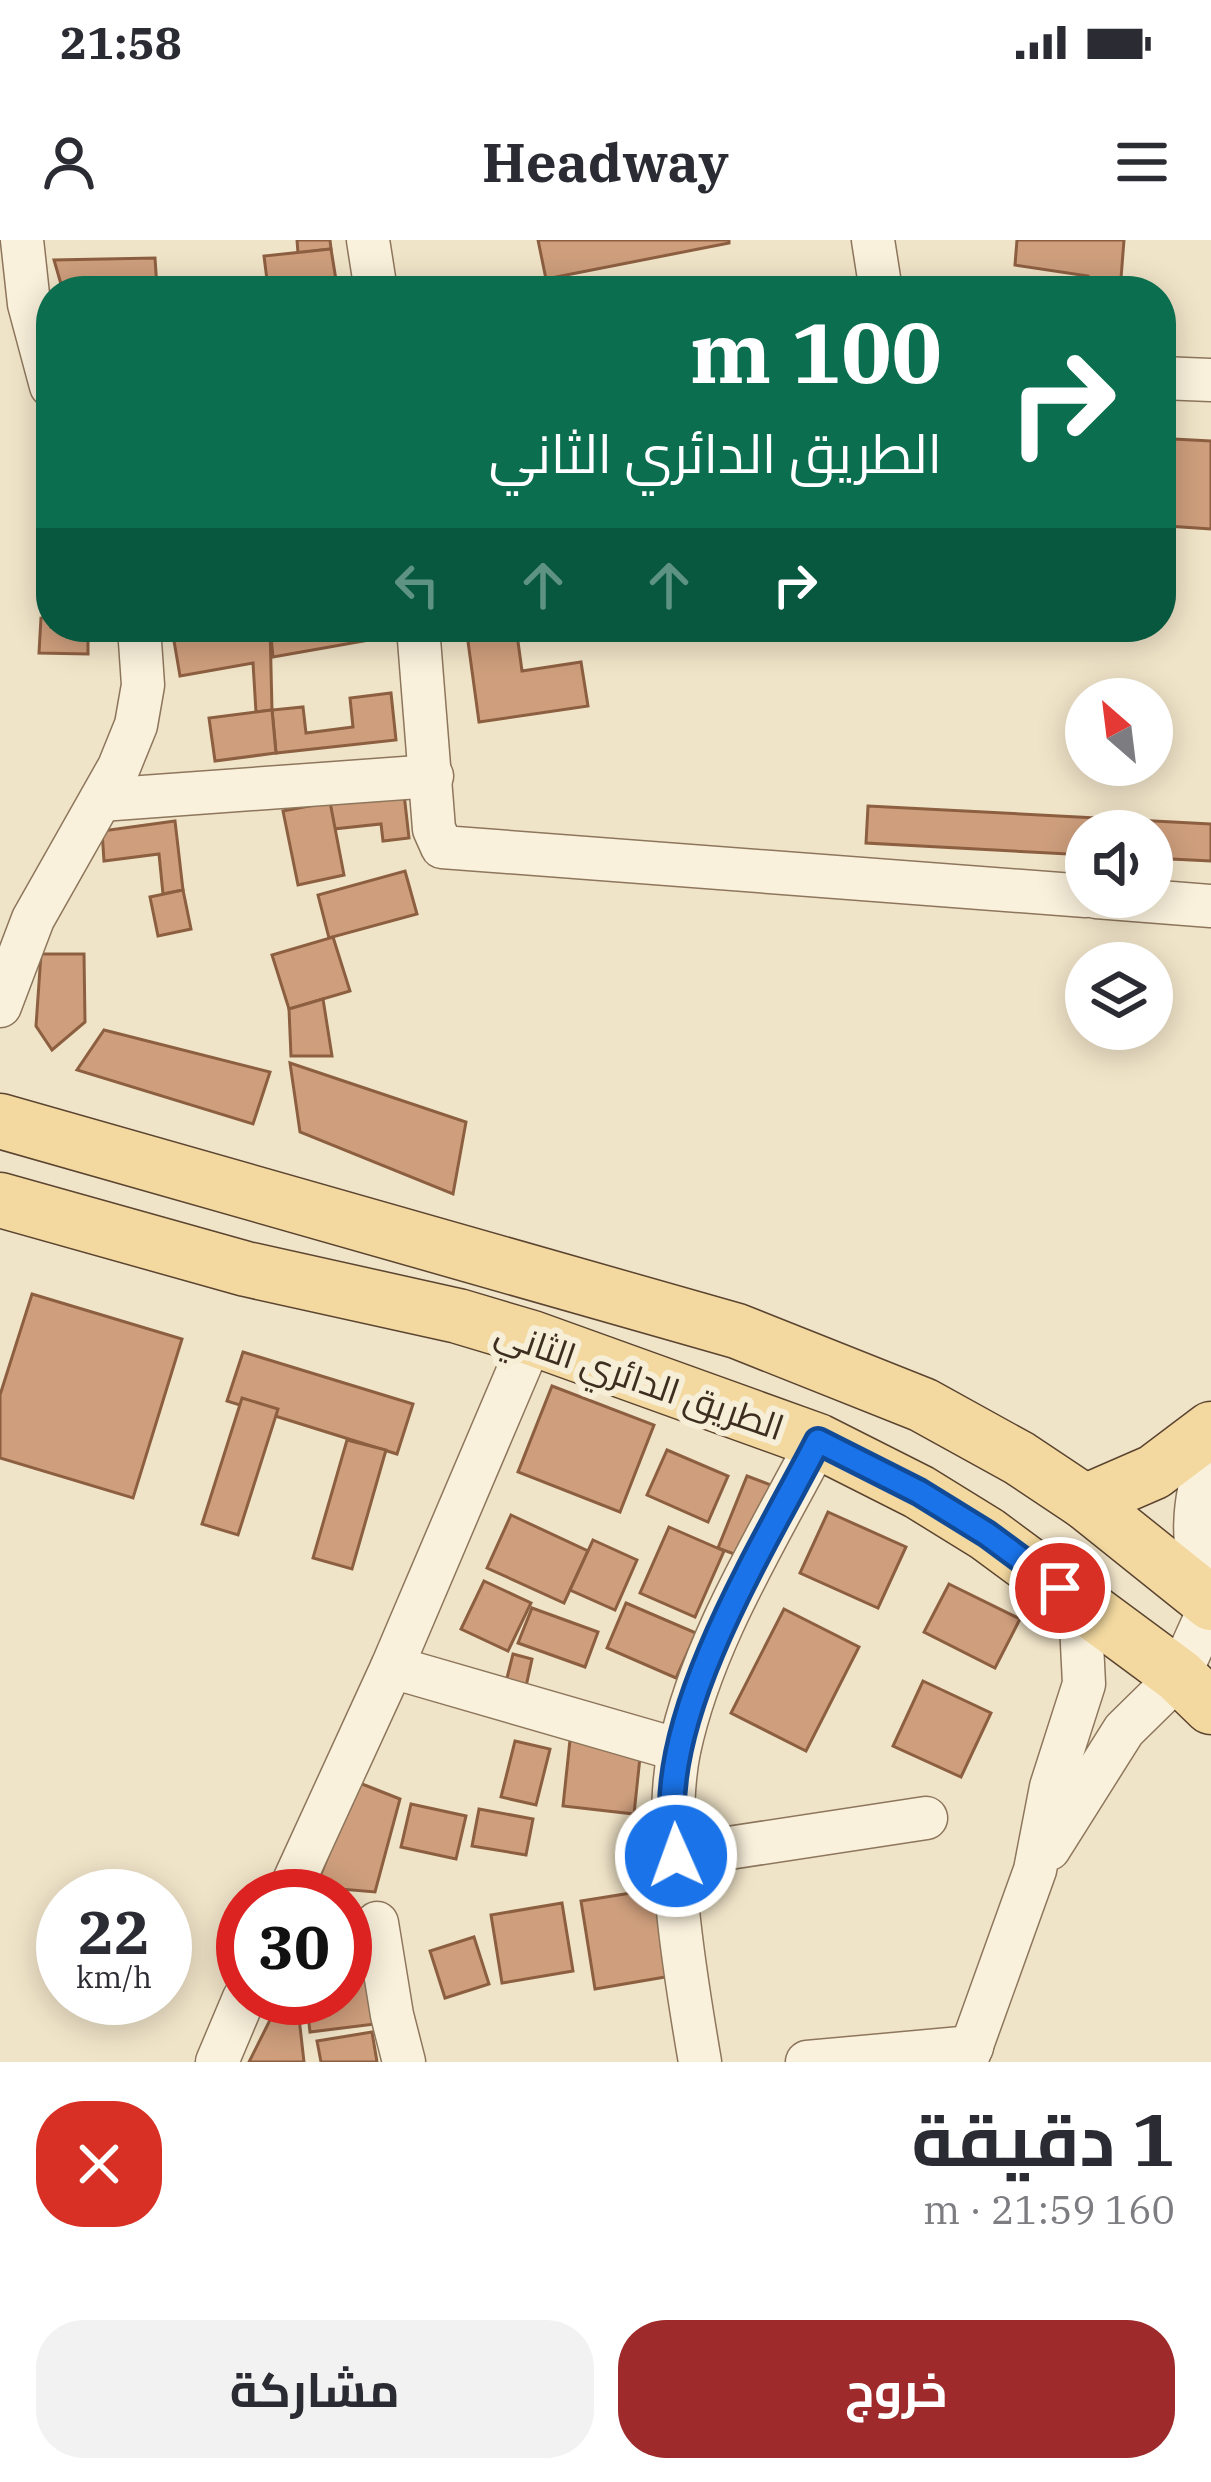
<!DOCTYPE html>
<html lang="ar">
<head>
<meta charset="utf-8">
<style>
  body { margin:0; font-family:"IBM Plex Serif",Cairo,serif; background:#f2f2f3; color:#2b2b33; direction:rtl; height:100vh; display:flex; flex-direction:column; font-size:45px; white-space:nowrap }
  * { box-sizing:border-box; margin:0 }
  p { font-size:39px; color:#7c7c81 }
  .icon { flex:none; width:66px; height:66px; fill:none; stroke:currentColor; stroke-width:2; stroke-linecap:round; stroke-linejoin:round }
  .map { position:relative; height:1822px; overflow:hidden; direction:ltr }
  .side { display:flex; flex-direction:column; background:#fff; flex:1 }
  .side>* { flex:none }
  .guide { position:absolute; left:36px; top:36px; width:1140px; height:366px; border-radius:48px; box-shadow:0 6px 30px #0003; direction:rtl; background:#0b6e4f; color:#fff; overflow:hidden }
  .needle { width:78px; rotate:332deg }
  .tools { position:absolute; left:1065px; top:438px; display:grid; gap:24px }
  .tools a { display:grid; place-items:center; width:108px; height:108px; border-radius:50%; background:#fff; box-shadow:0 6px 30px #0003; font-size:60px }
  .speed { position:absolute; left:36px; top:1629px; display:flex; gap:24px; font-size:60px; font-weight:700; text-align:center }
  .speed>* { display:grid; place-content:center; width:156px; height:156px; border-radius:50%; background:#fff; box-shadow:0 6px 30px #0003; line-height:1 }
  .speed small { font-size:30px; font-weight:400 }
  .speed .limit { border:18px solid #d22; background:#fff; color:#111 }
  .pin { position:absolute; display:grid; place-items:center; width:102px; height:102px; color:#fff; margin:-51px; border:6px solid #fff; border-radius:50%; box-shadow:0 3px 12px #0007 }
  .me { position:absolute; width:132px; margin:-66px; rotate:358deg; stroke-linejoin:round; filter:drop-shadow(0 0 9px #0008) }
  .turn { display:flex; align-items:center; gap:42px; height:252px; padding:0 36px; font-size:54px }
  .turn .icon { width:156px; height:156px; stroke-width:2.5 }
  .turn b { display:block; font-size:84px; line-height:102px }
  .lanes { display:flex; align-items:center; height:114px; padding:0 36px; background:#0003; justify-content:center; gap:60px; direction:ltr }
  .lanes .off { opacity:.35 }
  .round { display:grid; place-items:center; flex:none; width:126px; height:126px; border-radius:48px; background:#f2f2f3 }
  .overview { display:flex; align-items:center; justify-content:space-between; height:204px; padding:0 36px }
  h1 { font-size:72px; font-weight:700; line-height:90px }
  .primary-button { display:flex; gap:24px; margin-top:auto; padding:24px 36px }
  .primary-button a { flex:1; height:138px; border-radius:48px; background:#9e2a2b; color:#fff; font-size:48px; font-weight:700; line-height:138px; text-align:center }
  .primary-button a+a { background:#f2f2f3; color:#2b2b33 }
  .status { display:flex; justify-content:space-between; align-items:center; height:84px; padding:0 60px; background:#fff; direction:ltr }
  .status svg { height:33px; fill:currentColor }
  header { display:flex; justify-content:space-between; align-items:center; height:156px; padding:0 36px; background:#fff; font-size:54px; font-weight:700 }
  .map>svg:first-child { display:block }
  .building { fill:#cf9f7d; stroke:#8d5f41; stroke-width:3 }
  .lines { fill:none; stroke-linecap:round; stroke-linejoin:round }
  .minor-casing { stroke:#8d765c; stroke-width:45 }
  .major-casing { stroke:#5b4430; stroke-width:57 }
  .minor { stroke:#faf1dc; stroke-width:42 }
  .major { stroke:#f3d9a0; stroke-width:54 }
  .route-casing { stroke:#114b97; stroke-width:30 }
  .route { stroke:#1a73e8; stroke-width:21 }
  .labels { text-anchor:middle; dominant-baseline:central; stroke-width:12; stroke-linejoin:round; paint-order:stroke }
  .street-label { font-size:36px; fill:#3d2e20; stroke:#f7eed8 }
</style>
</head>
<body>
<div class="status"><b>21:58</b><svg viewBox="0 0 49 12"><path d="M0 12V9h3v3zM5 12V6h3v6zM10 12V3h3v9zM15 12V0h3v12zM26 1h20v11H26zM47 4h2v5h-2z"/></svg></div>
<header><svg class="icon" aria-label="menu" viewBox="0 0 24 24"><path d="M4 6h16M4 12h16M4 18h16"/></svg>Headway<svg class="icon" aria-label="person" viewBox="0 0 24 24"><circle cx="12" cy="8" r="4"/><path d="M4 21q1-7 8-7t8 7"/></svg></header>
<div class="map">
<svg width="1211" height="1822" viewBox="0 0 1211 1822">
  <rect width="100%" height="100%" fill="#f0e4c8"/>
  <g class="building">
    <path d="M297 0H330L331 9 298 13Z"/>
    <path d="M538 0H729V3L546 39Z"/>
    <path d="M1017 0H1124L1120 51H1088V36L1015 25Z"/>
    <path d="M331 9 337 46 268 48 264 16Z"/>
    <path d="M155 18 157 48 141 51H63L54 20Z"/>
    <path d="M1161 187 1167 188 1163 312H1161Z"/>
    <path d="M1174 199 1211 201V289L1168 286Z"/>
    <path d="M51 377V387H109V398H88V414L39 413 41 378Z"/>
    <path d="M232 387H270L272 470 256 472 253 423 180 436 173 395Z"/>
    <path d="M270 387H367L369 400 273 417Z"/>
    <path d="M466 387H516L522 431 581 422 588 466 479 482Z"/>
    <path d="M391 453 396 500 276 513 272 470 303 467 306 493 353 487 350 458Z"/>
    <path d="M272 470 276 513 215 521 209 478Z"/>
    <path d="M404 554 409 598 383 601 381 584 333 589 330 562Z"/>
    <path d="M330 562 344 635 298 645 283 571Z"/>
    <path d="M868 566 1211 584V621L1152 618V591H1086V615L866 603Z"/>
    <path d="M175 581 183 650 163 654 159 614 104 621 102 591Z"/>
    <path d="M405 631 417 674 329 698 318 655Z"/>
    <path d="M183 650 191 689 158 696 150 657Z"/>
    <path d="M333 697 350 751 289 769 272 715Z"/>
    <path d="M41 714H84L85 782 52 810 36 786Z"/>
    <path d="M323 759 332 816H291L289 769Z"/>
    <path d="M104 790 270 832 253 884 77 830Z"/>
    <path d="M290 823 466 882 453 954 300 892Z"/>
    <path d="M32 1054 182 1099 133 1258 0 1218V1155Z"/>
    <path d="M243 1112 413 1164 397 1214 227 1161Z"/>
    <path d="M552 1146 654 1185 620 1272 518 1232Z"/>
    <path d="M242 1158 278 1169 238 1295 202 1284Z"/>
    <path d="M347 1200 386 1210 352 1329 313 1318Z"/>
    <path d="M667 1210 728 1236 708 1282 647 1255Z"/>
    <path d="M747 1236 771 1245 742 1317 718 1308Z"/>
    <path d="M828 1272 906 1307 878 1368 800 1333Z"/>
    <path d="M511 1275 588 1311 564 1363 487 1328Z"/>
    <path d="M669 1287 724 1311 695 1377 640 1353Z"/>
    <path d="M593 1300 637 1320 615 1370 570 1350Z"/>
    <path d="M484 1341 531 1363 508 1411 461 1389Z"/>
    <path d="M949 1344 1020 1379 995 1428 924 1392Z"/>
    <path d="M626 1363 696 1393 676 1438 607 1408Z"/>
    <path d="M532 1368 598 1392 585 1427 518 1403Z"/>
    <path d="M784 1369 859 1407 806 1511 731 1473Z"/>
    <path d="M513 1414 532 1419 525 1451 505 1446Z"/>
    <path d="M923 1441 991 1473 961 1537 893 1506Z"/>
    <path d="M570 1500 641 1508 634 1574 563 1566Z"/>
    <path d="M515 1501 550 1509 536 1565 501 1557Z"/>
    <path d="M357 1542 400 1559 375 1652 316 1647Z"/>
    <path d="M411 1564 466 1576 456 1619 401 1607Z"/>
    <path d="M479 1569 533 1579 526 1615 472 1606Z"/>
    <path d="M656 1649 671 1736 595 1749 581 1661Z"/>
    <path d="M562 1663 573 1731 502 1743 491 1675Z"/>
    <path d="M474 1697 489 1744 445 1758 430 1711Z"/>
    <path d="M365 1699 375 1784 310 1792 306 1758H345V1701Z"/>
    <path d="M280 1760H297L304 1822H249Z"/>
    <path d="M372 1792 377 1822H321L317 1801Z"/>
  </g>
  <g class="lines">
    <g class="minor-casing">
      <g id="minor">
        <path d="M22 0 29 64 51 146"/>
        <path d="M368 0 376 51"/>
        <path d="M873 0 881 51"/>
        <path d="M1161 138 1211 140"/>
        <path d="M418 387 434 589 442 607 1086 656"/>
        <path d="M101 560 432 536"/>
        <path d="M1096 657 1211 666"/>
        <path d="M0 766 33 679 119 527 136 485 143 445 139 387"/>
        <path d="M1211 1206C1192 1262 1188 1307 1211 1362"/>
        <path d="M392 1427 679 1510"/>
        <path d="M1049 1609 1124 1490 1179 1436 1211 1365"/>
        <path d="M676 1616 926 1578"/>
        <path d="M287 1656 392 1427 532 1098"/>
        <path d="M377 1683 392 1775 404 1822"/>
        <path d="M217 1822 244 1758"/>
        <path d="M700 1822C685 1735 662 1597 679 1511 702 1402 767 1299 818 1201"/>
        <path d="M807 1822 972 1807"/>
        <path d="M966 1822 1035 1630 1051 1547 1084 1444 1080 1364"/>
      </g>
    </g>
    <g class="major-casing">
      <g id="major">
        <path d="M0 881 737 1091 923 1165 1019 1218 1085 1262 1211 1363"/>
        <path d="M0 960 246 1029 458 1076 532 1098 818 1201 919 1252 987 1294 1179 1436 1211 1467"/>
        <path d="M1085 1262 1154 1232 1211 1189"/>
      </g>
    </g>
    <use href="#minor" class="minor"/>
    <use href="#major" class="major"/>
  </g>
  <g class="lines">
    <g class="route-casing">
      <path id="route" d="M676 1616C675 1601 672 1585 672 1570 671 1454 765 1303 818 1201L919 1252 987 1294 1060 1348"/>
    </g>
    <use href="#route" class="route"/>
  </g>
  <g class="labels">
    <g class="street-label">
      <text transform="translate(640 1139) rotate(19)">الطريق الدائري الثاني</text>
    </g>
  </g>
</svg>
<div class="tools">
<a><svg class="needle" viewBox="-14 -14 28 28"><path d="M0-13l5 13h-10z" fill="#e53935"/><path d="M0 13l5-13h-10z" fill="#7c7c81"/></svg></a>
<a><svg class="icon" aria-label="sound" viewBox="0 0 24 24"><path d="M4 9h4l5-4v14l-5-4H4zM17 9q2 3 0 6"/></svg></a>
<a><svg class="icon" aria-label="layers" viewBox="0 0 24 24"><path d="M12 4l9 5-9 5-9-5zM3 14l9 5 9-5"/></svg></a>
</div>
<div class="speed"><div>22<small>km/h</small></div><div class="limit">30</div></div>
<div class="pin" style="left:1060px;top:1348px;background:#d93025"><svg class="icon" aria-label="arrive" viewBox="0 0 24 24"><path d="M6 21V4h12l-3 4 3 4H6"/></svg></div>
<svg class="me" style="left:676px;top:1616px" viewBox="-20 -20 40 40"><circle r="17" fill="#1a73e8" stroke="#fff" stroke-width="3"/><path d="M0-11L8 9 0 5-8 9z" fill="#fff"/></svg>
<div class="guide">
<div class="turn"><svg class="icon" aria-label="right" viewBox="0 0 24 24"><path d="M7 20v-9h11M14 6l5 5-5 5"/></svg><div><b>100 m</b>الطريق الدائري الثاني</div></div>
<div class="lanes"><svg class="icon off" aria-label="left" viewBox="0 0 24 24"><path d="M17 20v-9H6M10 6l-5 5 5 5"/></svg><svg class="icon off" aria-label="ahead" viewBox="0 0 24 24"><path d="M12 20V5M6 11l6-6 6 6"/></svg><svg class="icon off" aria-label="ahead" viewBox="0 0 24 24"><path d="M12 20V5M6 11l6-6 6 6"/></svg><svg class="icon" aria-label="right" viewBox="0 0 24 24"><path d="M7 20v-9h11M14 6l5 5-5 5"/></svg></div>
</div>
</div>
<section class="side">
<div class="overview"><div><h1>1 دقيقة</h1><p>160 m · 21:59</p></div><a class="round" style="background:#d93025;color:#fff"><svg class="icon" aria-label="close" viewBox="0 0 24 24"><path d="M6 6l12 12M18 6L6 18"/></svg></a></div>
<div class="primary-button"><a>خروج</a><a>مشاركة</a></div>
</section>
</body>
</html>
